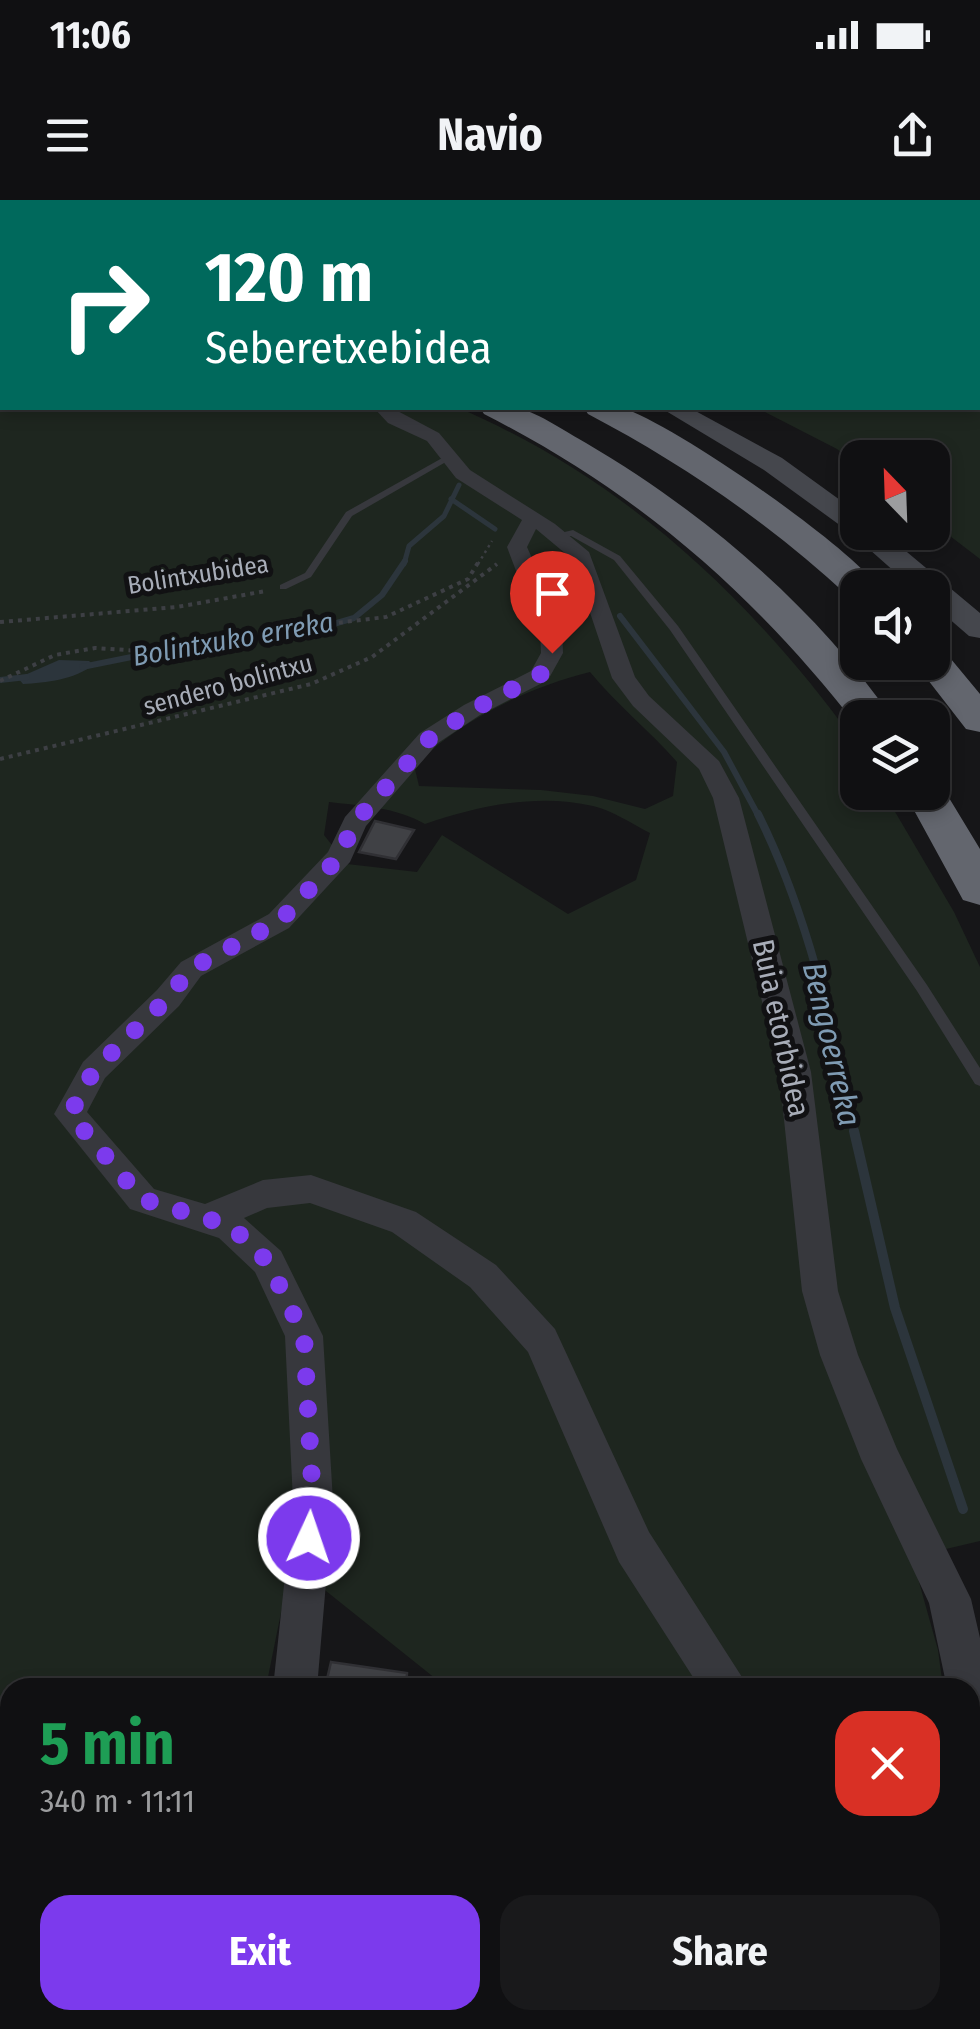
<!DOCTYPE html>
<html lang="en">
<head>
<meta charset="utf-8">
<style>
  body { margin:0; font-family:"Fira Sans Condensed",sans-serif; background:#19191b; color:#f1f3f6; height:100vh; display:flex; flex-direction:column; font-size:38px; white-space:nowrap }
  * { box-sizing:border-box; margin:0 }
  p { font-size:32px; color:#9c9d9f }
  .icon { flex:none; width:55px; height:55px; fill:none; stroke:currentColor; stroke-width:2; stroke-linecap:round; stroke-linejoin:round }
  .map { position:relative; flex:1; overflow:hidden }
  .details { position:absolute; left:0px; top:1478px; width:980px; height:352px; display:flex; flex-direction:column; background:#101012; border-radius:30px 30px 0 0; box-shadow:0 5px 15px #0003,0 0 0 2px #303032 }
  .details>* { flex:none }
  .hud { position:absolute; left:0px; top:0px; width:980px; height:210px; box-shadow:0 5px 15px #0003,0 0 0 2px #303032; background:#00695c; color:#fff; overflow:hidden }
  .needle { width:65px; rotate:337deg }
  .tools { position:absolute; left:840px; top:240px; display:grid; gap:20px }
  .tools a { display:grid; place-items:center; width:110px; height:110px; border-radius:20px; background:#101012; box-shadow:0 5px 15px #0003,0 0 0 2px #303032; font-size:50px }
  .pin { position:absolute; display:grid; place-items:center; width:85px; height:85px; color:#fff; margin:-102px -42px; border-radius:50% 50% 50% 0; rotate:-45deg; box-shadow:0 0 10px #0007 }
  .pin .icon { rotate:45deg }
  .me { position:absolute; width:110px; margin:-55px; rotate:3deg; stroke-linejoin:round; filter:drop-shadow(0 0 8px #0008) }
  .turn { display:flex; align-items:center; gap:35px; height:210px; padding:0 40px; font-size:45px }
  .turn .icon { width:130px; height:130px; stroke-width:2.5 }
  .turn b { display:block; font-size:70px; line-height:85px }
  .round { display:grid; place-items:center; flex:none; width:105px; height:105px; border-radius:30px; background:#19191b }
  .headline { display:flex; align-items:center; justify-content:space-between; height:170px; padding:0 40px }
  h1 { font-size:60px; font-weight:700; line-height:75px; color:#1e9e55 }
  .primary-button { display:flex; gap:20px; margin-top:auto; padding:20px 40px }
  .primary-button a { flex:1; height:115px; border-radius:30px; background:#7c3aed; color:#fff; font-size:40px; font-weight:700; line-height:115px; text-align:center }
  .primary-button a+a { background:#19191b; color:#f1f3f6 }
  .status { display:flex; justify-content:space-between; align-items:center; height:70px; padding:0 50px; background:#101012; direction:ltr }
  .status svg { height:28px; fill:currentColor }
  header { display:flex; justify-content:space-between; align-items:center; height:130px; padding:0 40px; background:#101012; font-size:45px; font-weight:700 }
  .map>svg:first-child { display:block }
  .green { fill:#1e261f; fill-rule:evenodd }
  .water { fill:#2c353c }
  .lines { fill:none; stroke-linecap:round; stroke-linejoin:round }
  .stream-far4 { stroke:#2c353c; stroke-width:4 }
  .stream-far3 { stroke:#2c353c; stroke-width:5 }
  .stream-far2 { stroke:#2c353c; stroke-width:6 }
  .stream-far1 { stroke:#2c353c; stroke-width:8 }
  .stream { stroke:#2c353c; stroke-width:10 }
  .building { fill:#404145; stroke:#303034; stroke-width:2.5 }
  .path-far1 { stroke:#3d3f44; stroke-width:2.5; stroke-dasharray:2.5 4; stroke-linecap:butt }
  .path { stroke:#3d3f44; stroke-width:4; stroke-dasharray:4 5; stroke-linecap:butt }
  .lane { fill:#37383d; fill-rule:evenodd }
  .street { fill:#37383d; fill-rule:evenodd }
  .secondary { fill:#45474d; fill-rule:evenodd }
  .highway { fill:#63666e; fill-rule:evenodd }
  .rail-casing { stroke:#4a4c52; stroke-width:5 }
  .rail { stroke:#111113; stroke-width:4; stroke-dasharray:10; stroke-linecap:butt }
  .route { stroke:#7c3aed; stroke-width:18; stroke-dasharray:0 32.4 }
  .labels { text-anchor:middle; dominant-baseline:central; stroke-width:10; stroke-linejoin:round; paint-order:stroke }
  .far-street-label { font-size:25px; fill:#a8adb8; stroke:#111113 }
  .far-water-label { font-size:28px; font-style:italic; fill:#7f9bb3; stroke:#111113 }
  .street-label { font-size:30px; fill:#a8adb8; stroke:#111113 }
  .water-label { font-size:32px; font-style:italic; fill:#7f9bb3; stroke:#111113 }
</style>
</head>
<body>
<div class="status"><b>11:06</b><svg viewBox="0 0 49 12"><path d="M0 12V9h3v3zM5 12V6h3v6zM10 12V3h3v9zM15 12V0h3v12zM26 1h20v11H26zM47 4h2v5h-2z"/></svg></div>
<header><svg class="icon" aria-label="menu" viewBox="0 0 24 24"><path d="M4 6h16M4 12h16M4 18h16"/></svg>Navio<svg class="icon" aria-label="share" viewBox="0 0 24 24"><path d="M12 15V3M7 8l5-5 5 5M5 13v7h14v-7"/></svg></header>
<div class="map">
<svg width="980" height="1829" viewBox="0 0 980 1829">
  <rect width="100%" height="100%" fill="#161618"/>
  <g class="green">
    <path d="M95 0H782L136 2Z"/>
    <path d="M980 15V359L933 323 932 258H858L857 265 837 249 757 208H978Z"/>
    <path d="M0 69 2 208H459C602 270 713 364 811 484 823 500 854 535 857 554 860 566 857 580 858 592L884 593 954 712 980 767V1341L912 1357 938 1450 943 1487H446L291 1363 266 1487 10 1488V1820H195L193 1829H0ZM590 472C617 505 649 530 677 562L673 596 645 609 593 596 541 590 419 586 414 565C462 520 526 488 590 472ZM329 602C363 606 395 607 425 624 478 606 537 593 593 606 612 610 632 624 650 633L636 680 568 714 442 635 417 672 347 664 324 635Z"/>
    <path d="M970 1702 980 1781V1829H897L893 1820H970Z"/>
  </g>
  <path class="water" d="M59 460 89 461 93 465C76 479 45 483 23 484L18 478Z"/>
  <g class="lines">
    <path class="stream-far4" d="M200 0 208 2"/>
    <g class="stream-far3">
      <path d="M451 299 495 329"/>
      <path d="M404 364 409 346 444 316 459 285"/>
    </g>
    <g class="stream-far2">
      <path d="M620 416 724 552 759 617"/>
      <path d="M82 467 186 446 313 430 354 418 382 395 405 361"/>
      <path d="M0 480 27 477"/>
    </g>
    <path class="stream-far1" d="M758 614C808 714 832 825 855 934"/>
    <path class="stream" d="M854 931 895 1108 963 1309"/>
  </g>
  <g class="building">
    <path d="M375 621 414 630 396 659 359 652Z"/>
    <path d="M331 1462 407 1473 406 1488H325Z"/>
  </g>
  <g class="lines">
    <g class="path-far1">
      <path d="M74 0 92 2"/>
      <path d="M663 2 687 0"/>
      <path d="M478 364 492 341"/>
    </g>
    <g class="path">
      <path d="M0 422 177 407 266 391"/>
      <path d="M0 481 55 455 95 448 142 451 182 441H224L254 435 297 438 319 425 386 417 468 379 479 361"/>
      <path d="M0 559 311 484 372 457 497 364"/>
    </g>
    <g class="lane">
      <path d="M444 257 451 259 352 316 311 377 286 389H280V385L305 373 346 312Z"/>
      <path d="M573 330 620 356 678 426 927 785 980 868V886L975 884 917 791 670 430 614 360 571 336 557 338 552 335Z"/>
    </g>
    <g class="street">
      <path d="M374 208H392L439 233 470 270 555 324 589 352 635 477 649 496 719 561 739 598 811 872 838 1091 858 1155 897 1249 971 1399 980 1438V1559L970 1555V1488H947L929 1403 861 1259 820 1155 802 1091 779 872 713 598 699 569 633 506 612 478 572 359 536 329 527 347 539 374 561 400 563 453 548 480 480 515 438 543 366 626 350 662 289 728 201 776 179 806 105 878 87 912 154 989 205 1004 263 980 311 975 416 1012 496 1065 555 1129 649 1332 749 1488H700L619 1362 528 1152 470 1087 392 1032 310 1003 267 1008 244 1018 281 1051 323 1136 333 1301 317 1488H273L293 1301 285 1136 255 1072 219 1038 130 1009 54 914 83 862 157 790 181 762 269 714 328 652 345 617 420 533 464 505 531 471 541 453 539 401 518 376 507 347 522 320 456 278 427 241 388 223Z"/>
      <path d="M202 1820H254L253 1829H201Z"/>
      <path d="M551 1820H606L602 1829H547Z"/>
      <path d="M841 1820H895L891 1829H837Z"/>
    </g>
    <path class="secondary" d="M661 208H690L782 258 858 313V332H883L980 413V438L969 436 932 404V388H913L852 334 764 270Z"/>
    <g class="highway">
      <rect x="0" y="56" width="2" height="14"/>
      <path d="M480 208C491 207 507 205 518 208 541 214 566 232 586 243 702 311 815 406 892 518H858V527C751 391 639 293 484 214Z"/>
      <path d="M584 208C595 207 611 205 622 208 671 222 850 346 879 388H858V398L848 396C769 323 683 264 588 214Z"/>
      <path d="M932 449 946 453 980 494V532L966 529 914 462H932Z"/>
      <path d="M932 581 940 583 980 649V705L963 700 904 592H932Z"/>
    </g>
    <g class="rail-casing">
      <path id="rail" d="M803 2 814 0"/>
    </g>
    <use href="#rail" class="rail"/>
  </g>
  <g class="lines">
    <path class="route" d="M309 1338 313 1301 304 1136 268 1062 231 1026 142 999 70 914 94 870 168 798 190 769 280 721 340 656 354 623 430 538 472 510 540 475 552 453"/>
  </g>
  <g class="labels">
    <g class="far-street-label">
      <text transform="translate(198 375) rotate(-9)">Bolintxubidea</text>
      <text transform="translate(228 485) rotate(-15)">sendero bolintxu</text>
    </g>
    <g class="far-water-label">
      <text transform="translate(233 439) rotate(-10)">Bolintxuko erreka</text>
    </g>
    <g class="street-label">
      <text transform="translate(781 828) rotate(78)">Buia etorbidea</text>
    </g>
    <g class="water-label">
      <text transform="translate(832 844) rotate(77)">Bengoerreka</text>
    </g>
  </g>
</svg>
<div class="tools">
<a><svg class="needle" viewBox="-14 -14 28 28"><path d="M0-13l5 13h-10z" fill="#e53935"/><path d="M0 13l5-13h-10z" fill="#9c9d9f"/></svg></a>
<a><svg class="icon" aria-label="sound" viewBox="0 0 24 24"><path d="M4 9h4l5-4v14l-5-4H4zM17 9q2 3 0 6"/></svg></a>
<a><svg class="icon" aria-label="layers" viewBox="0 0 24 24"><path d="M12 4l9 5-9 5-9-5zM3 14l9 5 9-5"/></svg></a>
</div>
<div class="pin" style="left:552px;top:453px;background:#d93025"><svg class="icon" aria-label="arrive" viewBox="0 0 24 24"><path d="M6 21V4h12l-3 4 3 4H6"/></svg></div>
<svg class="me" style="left:309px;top:1338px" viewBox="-20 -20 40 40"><circle r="17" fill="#7c3aed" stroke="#fff" stroke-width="3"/><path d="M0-11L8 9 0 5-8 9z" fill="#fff"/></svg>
<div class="hud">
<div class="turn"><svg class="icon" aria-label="right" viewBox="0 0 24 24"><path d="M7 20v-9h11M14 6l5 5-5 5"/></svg><div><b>120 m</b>Seberetxebidea</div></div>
</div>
<section class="details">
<div class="headline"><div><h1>5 min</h1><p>340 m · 11:11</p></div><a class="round" style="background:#d93025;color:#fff"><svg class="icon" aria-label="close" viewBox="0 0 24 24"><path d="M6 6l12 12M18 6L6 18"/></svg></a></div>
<div class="primary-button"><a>Exit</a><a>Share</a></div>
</section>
</div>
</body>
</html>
